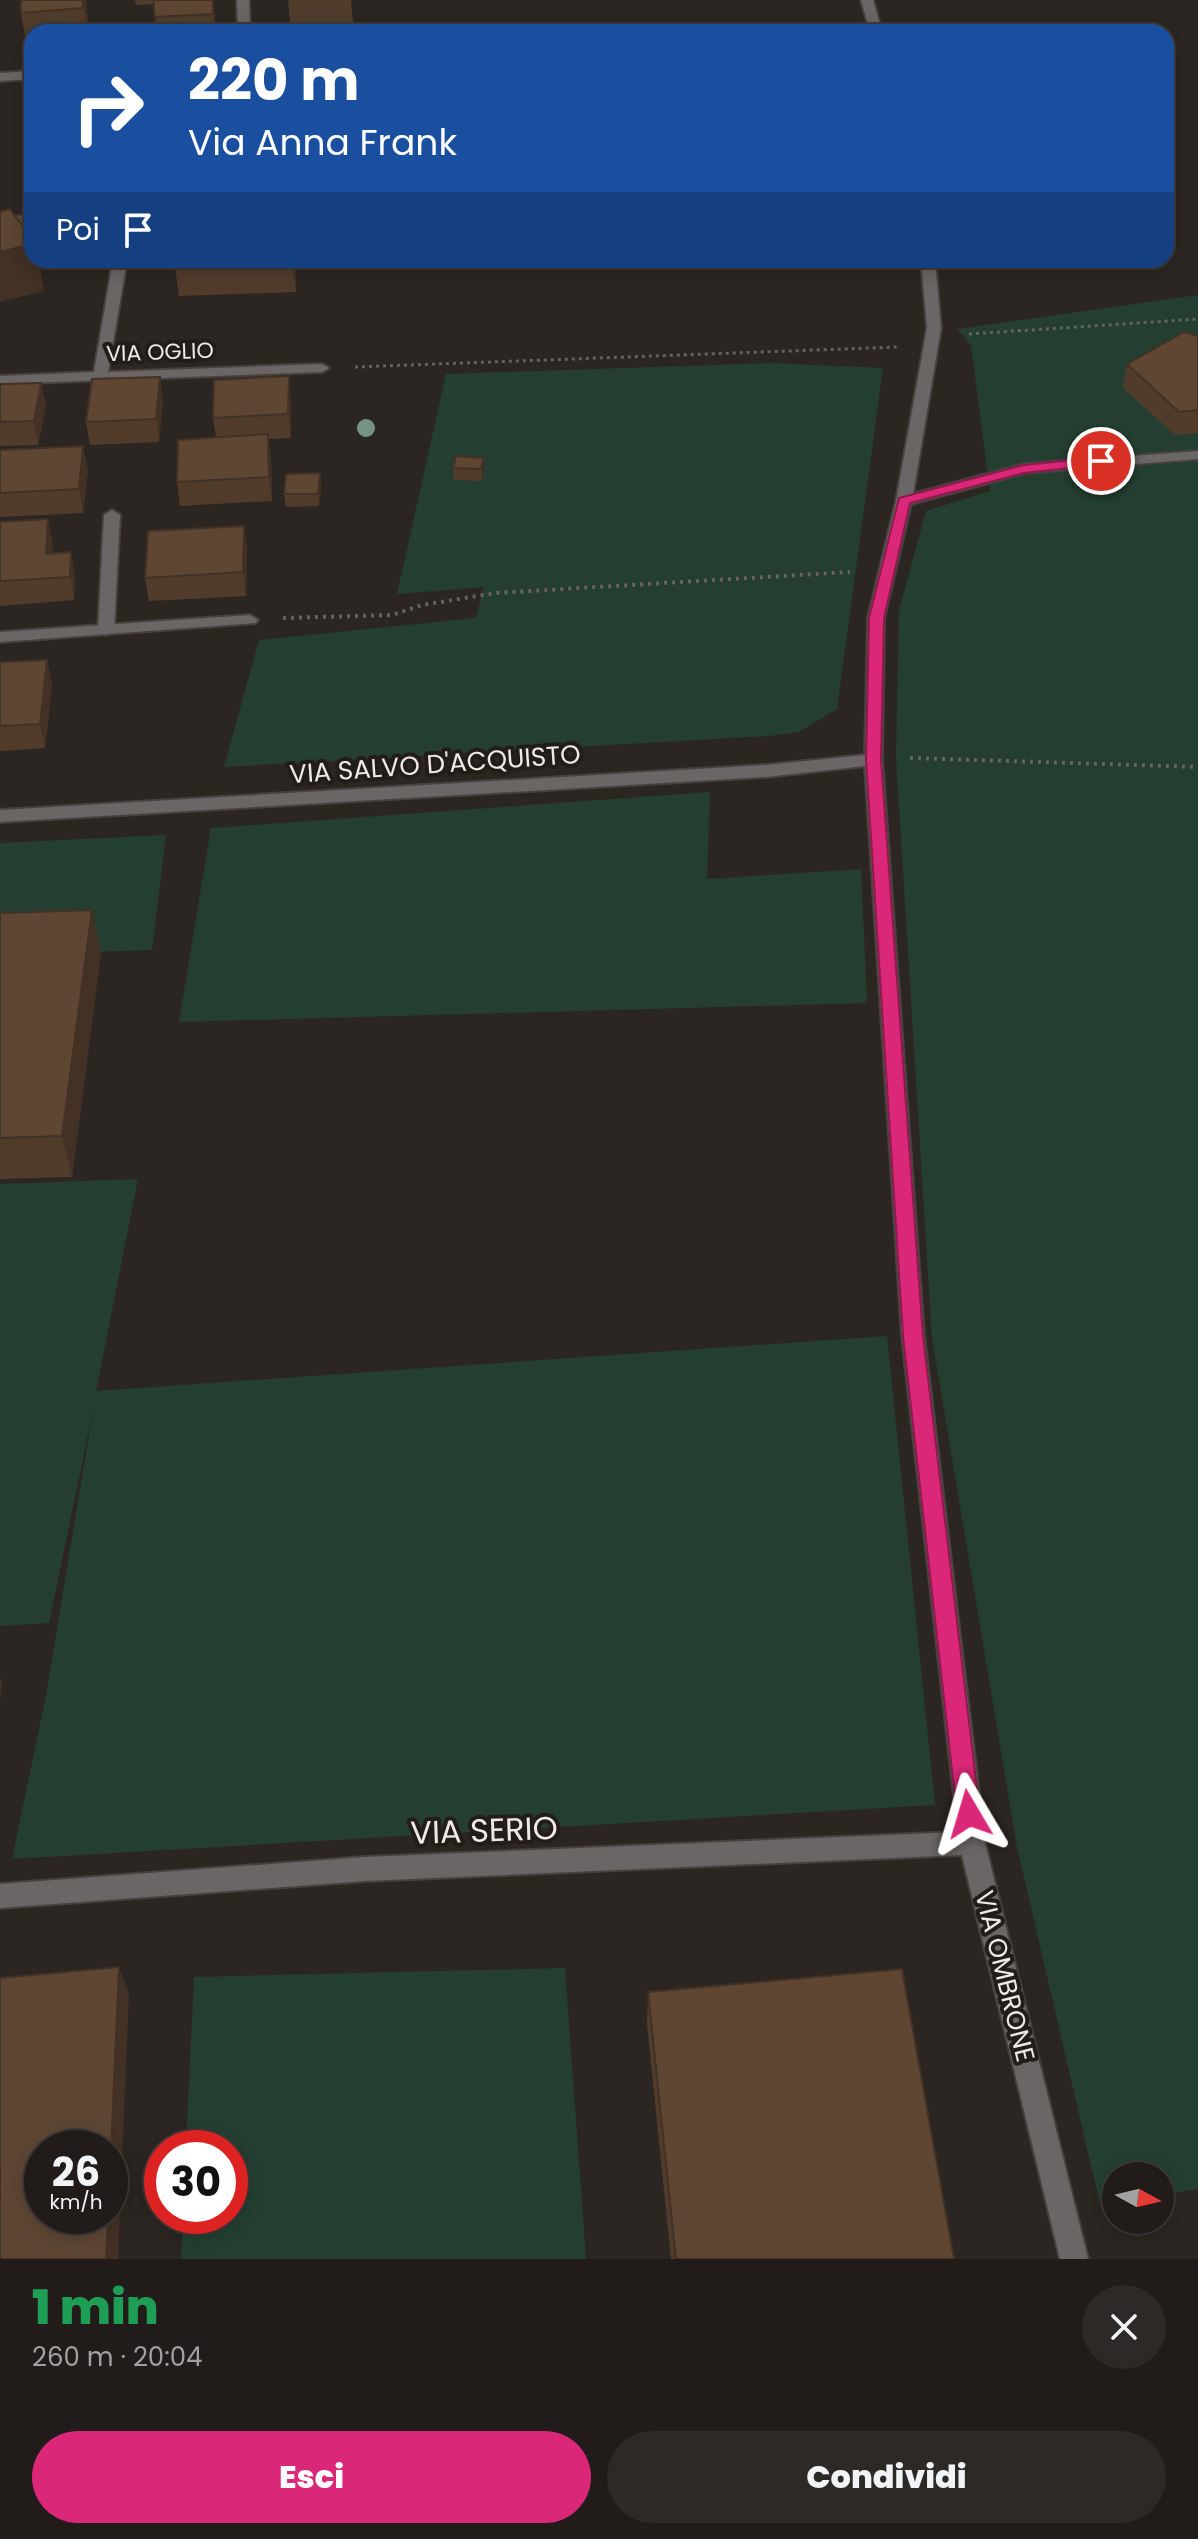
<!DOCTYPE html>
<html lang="it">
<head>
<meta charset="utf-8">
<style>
  body { margin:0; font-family:Poppins,sans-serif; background:#2d2927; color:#f1f3f6; height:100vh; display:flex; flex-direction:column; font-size:30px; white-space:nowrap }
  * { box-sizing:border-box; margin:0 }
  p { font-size:26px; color:#a2a1a2 }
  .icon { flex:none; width:44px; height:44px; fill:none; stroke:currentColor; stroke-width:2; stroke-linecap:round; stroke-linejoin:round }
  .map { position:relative; height:2259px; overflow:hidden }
  .drawer { display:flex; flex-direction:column; background:#211c1a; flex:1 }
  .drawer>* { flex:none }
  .banner { position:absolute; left:24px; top:24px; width:1150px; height:244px; border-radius:24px; box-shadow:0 4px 20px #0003,0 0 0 2px #3e3a39; background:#1a4fa0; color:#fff; overflow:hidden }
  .needle { width:52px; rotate:98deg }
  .buttons { position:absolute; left:1102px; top:2162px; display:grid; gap:16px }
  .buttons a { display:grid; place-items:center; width:72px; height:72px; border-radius:50%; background:#211c1a; box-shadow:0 4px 20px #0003,0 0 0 2px #3e3a39; font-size:40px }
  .speed { position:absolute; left:24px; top:2130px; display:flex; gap:16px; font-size:40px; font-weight:700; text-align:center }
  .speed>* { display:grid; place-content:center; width:104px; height:104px; border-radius:50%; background:#211c1a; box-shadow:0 4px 20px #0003,0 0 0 2px #3e3a39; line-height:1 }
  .speed small { font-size:20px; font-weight:400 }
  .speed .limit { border:12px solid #d22; background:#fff; color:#111 }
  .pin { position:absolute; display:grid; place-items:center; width:68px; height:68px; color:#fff; margin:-34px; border:4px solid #fff; border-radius:50%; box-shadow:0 2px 8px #0007 }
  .me { position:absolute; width:88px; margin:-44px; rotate:353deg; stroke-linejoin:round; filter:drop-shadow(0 0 6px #0008) }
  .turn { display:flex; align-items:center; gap:28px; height:168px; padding:0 32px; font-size:36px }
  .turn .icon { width:104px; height:104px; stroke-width:2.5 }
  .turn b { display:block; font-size:56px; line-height:68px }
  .then { display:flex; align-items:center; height:76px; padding:0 32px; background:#0003; gap:16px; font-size:30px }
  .round { display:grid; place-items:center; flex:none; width:84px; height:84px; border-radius:42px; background:#2d2927 }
  .overview { display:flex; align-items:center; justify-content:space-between; height:136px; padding:0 32px }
  h1 { font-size:48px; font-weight:800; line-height:60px; color:#1e9e55 }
  .action { display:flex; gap:16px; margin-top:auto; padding:16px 32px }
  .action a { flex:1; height:92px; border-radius:48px; background:#db2777; color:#fff; font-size:32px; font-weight:800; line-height:92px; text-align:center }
  .action a+a { background:#2d2927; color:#f1f3f6 }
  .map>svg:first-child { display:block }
  .green { fill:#243f32 }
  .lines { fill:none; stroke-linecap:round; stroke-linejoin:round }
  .service-casing { stroke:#47413e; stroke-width:4 }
  .minor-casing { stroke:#47413e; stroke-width:4 }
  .path-far1 { stroke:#67625e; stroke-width:3; stroke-dasharray:3 4; stroke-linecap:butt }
  .path { stroke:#67625e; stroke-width:4; stroke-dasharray:3 5; stroke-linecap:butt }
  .service { fill:#6a6665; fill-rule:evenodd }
  .minor { fill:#6a6665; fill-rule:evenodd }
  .tree { fill:#769482 }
  .wall { fill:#513c2c }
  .shaded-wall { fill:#423124 }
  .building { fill:#5e4633; stroke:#423124; stroke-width:2 }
  .route { fill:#db2777; stroke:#8e194d; stroke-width:2 }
  .labels { text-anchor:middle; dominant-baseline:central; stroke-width:8; stroke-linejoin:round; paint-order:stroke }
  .far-street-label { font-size:22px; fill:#eeeae7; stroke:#231d19 }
  .street-label { font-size:26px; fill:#eeeae7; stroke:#231d19 }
  .near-street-label { font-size:32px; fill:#eeeae7; stroke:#231d19 }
</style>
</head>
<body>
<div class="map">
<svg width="1198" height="2259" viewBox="0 0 1198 2259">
  <rect width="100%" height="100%" fill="#2c2622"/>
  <g class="green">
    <path d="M1198 295V2189L1160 2195V2176H1116V2202L1100 2204 1017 1847 932 1338 896 758 899 610 926 511 990 491 971 345 957 329Z"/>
    <path d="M769 363 883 368 837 709 799 732 769 736 224 767 259 640 476 618 484 587 397 594 446 374Z"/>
    <path d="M710 792 707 879 861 869 867 1003 179 1022 211 828Z"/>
    <path d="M166 835 152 950 0 955V843Z"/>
    <path d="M138 1179 96 1391 887 1336 935 1805 12 1859 46 1696 93 1410 49 1623 0 1626V1184Z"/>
    <path d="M565 1968 586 2259H181L183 2216H230V2148H186L194 1977Z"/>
  </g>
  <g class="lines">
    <g class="service-casing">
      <path id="service" d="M112 510 120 515 114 630 106 635 98 630 104 515Z"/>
    </g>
    <g class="minor-casing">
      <g id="minor">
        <path d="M237 0H249L250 32H238Z"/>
        <path d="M861 0H873L882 32H870Z"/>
        <path d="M32 71V79L0 81V73Z"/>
        <path d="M113 260H127L108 372 322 364 329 368 322 372 0 384V376L94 372Z"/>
        <path d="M921 260H935L941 328 913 494 1024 464 1198 451V459L1025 473 911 504 884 618 882 760 924 1336 985 1843 1088 2259H1060L962 1855 365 1881 0 1908V1884L365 1857 958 1832 902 1336 865 766 766 777 0 822V810L766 765 865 755 868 618 896 501 927 328Z"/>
        <path d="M250 615 258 620 256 623 0 642V632Z"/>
      </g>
    </g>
    <g class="path-far1">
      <path d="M969 334 1198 319"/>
      <path d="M355 367 897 347"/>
    </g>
    <g class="path">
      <path d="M283 618 392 615 422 605 496 593 850 572"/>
      <path d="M910 758 1198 767"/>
    </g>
    <use href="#service" class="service"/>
    <use href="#minor" class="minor"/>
  </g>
  <circle class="tree" cx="366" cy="428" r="9"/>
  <g class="wall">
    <path d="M86 0 89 32H32V58H29L21 13Z"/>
    <path d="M135 0H213L216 32H156L154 4 136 5Z"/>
    <path d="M288 0H351L354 32H291Z"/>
    <path d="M32 71V119H30L26 98Z"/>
    <path d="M174 260H296V292L179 296Z"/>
    <path d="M1198 336V433L1175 435 1123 388 1127 364Z"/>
    <path d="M41 383 46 406 38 445 0 446V384Z"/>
    <path d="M163 400 159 442 90 445 86 422Z"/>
    <path d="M291 400V438L268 439 271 458 272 501 180 506 177 482 216 437 213 418Z"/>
    <path d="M0 450 88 470 83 513 0 517Z"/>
    <path d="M484 458V470L482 481 454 480 453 468Z"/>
    <path d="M321 486 319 506 286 507 284 494Z"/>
    <path d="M0 522 53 543 52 553 75 576 74 600 0 606Z"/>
    <path d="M244 526 247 549 246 596 149 601 145 578Z"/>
    <path d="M47 660 52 684 45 748 0 751V662Z"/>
    <path d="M92 910 101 952 72 1177 0 1179V913Z"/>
    <path d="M648 1992 954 2259H671L647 2024Z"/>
  </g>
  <g class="shaded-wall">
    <path d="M83 0H86L89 32H87Z"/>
    <path d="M213 0 215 13 216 32 213 14Z"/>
    <path d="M28 191H32V213Z"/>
    <path d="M32 244V260H39L44 291 0 302V252Z"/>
    <path d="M292 260H296V292Z"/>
    <path d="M289 376 291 400V438L288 414Z"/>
    <path d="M160 377 163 400 159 442 156 419Z"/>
    <path d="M41 383 46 406 38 445 34 421Z"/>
    <path d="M268 434 271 458 272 501 269 477Z"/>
    <path d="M83 446 88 470 83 513 79 489Z"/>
    <path d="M484 458V470L482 481 481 469Z"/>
    <path d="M320 473 321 486 319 506 318 494Z"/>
    <path d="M48 519 53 543 50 577 46 554Z"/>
    <path d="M244 526 247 549 246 596 243 572Z"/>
    <path d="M71 552 75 576 74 600 70 577Z"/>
    <path d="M47 660 52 684 45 748 40 724Z"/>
    <path d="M92 910 101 952 72 1177 62 1136Z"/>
    <path d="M0 1676 2 1682 0 1702Z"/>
    <path d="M119 1967 129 1994 118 2259H106L108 2216H110V2175Z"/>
  </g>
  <g class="building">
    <path d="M21 0H83V8L21 13Z"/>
    <path d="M154 0H213V14L154 17Z"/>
    <path d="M28 71H32V97L26 98Z"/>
    <path d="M32 155V191H28L25 156Z"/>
    <path d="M10 209 32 238V244L0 252V212Z"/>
    <path d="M32 214V230H26L14 215Z"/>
    <path d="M1184 332 1198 336V410L1179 412 1127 364Z"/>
    <path d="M289 376 288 414 213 418 214 380Z"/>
    <path d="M160 377 156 419 86 422 92 379Z"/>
    <path d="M41 383 34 421 0 422V384Z"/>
    <path d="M268 434 269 477 177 482 178 440Z"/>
    <path d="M83 446 79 489 0 493V450Z"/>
    <path d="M456 456 484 458 481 469 453 468Z"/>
    <path d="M320 473 318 494H284L286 474Z"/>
    <path d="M48 519 46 554 71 552 70 577 0 581V522Z"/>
    <path d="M244 526 243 572 145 578 148 531Z"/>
    <path d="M47 660 40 724 0 726V662Z"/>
    <path d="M92 910 62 1136 0 1138V913Z"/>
    <path d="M119 1967 110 2175V2148H42V2216H108L106 2259H0V1978Z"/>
    <path d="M902 1969 954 2259H676L648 1992Z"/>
  </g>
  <path class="route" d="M1101 457 1108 461 1106 464 1024 473 910 503 884 618 881 760 923 1336 980 1814 977 1821 969 1824 961 1821 957 1814 903 1336 866 760 869 618 899 498 1024 465Z"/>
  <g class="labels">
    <g class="far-street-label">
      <text transform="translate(160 352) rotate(-2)">VIA OGLIO</text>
    </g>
    <g class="street-label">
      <text transform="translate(435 764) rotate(-4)">VIA SALVO D'ACQUISTO</text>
      <text transform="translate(1005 1976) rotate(76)">VIA OMBRONE</text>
    </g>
    <g class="near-street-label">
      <text transform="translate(484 1830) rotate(-2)">VIA SERIO</text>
    </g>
  </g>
</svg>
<div class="buttons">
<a><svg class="needle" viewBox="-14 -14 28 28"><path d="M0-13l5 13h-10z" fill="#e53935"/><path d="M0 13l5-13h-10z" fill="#a2a1a2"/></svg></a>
</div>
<div class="speed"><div>26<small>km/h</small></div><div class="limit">30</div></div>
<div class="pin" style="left:1101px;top:461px;background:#d93025"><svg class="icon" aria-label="arrive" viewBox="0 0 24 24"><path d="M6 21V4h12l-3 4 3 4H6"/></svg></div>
<svg class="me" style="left:969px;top:1814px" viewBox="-20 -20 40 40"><path d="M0-17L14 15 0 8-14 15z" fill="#db2777" stroke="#fff" stroke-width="4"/></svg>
<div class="banner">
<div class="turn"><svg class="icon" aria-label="right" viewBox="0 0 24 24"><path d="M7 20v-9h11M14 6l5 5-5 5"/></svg><div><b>220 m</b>Via Anna Frank</div></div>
<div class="then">Poi<svg class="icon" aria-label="arrive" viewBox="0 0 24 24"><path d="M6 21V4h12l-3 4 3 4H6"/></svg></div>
</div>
</div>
<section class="drawer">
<div class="overview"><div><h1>1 min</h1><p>260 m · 20:04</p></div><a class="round"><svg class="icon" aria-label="close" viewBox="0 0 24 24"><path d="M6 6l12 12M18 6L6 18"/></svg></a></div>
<div class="action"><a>Esci</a><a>Condividi</a></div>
</section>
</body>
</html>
